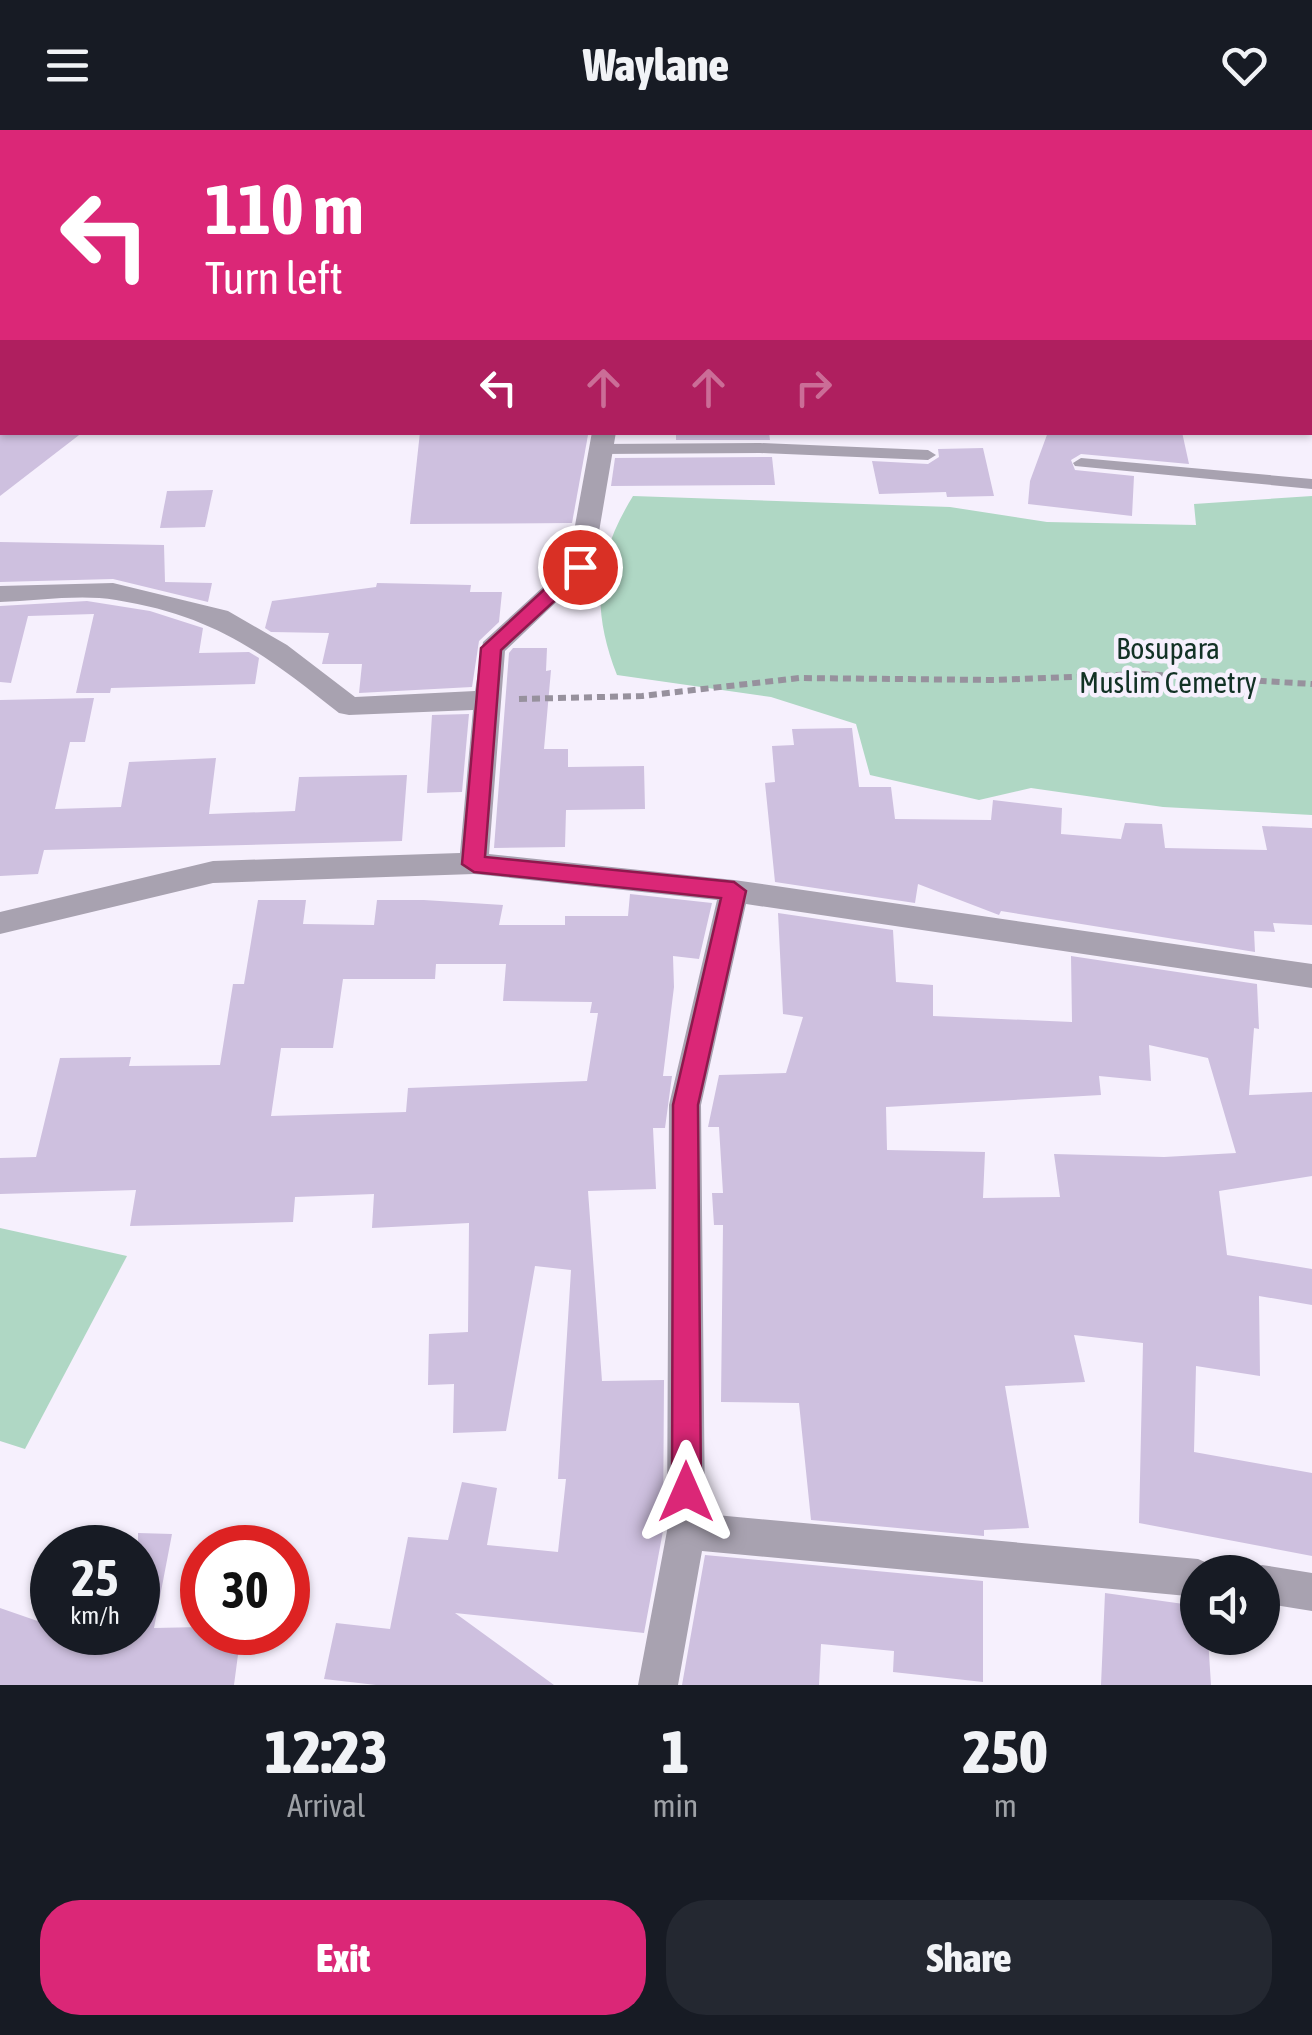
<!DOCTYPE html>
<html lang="en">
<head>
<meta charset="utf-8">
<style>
  body { margin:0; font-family:"Asap Condensed",sans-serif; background:#242831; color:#f1f3f6; height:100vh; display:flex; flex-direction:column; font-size:38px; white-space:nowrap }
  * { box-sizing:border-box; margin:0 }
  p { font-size:32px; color:#9ea1a6 }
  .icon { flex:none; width:55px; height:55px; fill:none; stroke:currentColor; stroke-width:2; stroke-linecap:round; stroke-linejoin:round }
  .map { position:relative; height:1555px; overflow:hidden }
  .side { display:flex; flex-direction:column; background:#171b24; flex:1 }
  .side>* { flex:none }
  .top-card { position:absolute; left:0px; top:0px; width:1312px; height:305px; box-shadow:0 2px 8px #0004; background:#db2777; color:#fff; overflow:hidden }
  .tools { position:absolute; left:1180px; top:1425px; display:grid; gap:20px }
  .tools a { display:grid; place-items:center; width:100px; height:100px; border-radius:50%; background:#171b24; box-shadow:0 2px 8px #0004; font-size:50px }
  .speed { position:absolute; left:30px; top:1395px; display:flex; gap:20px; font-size:50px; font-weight:700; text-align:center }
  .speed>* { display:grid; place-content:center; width:130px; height:130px; border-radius:50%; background:#171b24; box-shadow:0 2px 8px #0004; line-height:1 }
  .speed small { font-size:25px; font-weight:400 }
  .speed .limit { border:15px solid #d22; background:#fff; color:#111 }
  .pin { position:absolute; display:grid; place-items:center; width:85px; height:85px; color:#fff; margin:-42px; border:5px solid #fff; border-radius:50%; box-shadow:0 2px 10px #0007 }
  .me { position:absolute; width:110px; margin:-55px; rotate:0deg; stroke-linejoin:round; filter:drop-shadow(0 0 8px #0008) }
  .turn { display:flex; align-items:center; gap:35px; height:210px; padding:0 40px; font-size:45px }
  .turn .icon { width:130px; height:130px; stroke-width:2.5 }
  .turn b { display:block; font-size:70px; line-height:85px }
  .lanes { display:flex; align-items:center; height:95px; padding:0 40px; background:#0003; justify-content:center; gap:50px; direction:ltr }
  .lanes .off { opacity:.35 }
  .eta { display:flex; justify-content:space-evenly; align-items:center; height:170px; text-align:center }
  .eta b { font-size:60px; font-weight:800; line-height:70px }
  .button { display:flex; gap:20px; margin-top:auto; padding:20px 40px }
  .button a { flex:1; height:115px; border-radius:40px; background:#db2777; color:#fff; font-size:40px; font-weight:800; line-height:115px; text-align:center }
  .button a+a { background:#242831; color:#f1f3f6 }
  header { display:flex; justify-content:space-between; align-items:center; height:130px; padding:0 40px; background:#171b24; font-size:45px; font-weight:800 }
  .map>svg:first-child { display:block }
  .green { fill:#afd7c4 }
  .building { fill:#cec0df; fill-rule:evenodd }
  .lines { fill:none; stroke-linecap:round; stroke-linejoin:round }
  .path { stroke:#97919d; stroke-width:6; stroke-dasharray:8 5; stroke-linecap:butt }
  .lane { fill:#a8a2b0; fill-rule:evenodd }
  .street { fill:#a8a2b0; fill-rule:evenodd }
  .route { fill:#db2777; stroke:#8e194d; stroke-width:2.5 }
  .labels { text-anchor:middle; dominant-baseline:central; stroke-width:9; stroke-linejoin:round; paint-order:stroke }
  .park-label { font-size:30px; fill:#123225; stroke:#f6f0fd }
</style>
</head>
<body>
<header><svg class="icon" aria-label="menu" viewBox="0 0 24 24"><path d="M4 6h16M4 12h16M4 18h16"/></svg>Waylane<svg class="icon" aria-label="heart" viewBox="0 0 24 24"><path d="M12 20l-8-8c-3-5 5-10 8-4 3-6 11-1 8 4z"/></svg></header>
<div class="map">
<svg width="1312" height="1555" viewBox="0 0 1312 1555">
  <rect width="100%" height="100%" fill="#f6f0fd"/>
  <g class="green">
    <path d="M633 366 950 377 1047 392 1196 395 1194 374 1312 366V685L1163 677 1031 658 979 670 870 645 856 594 771 567 617 545C591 478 595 428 633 366Z"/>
    <path d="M0 1098 127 1126 25 1319 0 1311Z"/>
  </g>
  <g class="building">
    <path d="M0 302H83L0 366Z"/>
    <path d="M420 302 588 305 572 393 410 394Z"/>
    <path d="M676 302H769L770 310H676Z"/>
    <path d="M1048 302H1182L1189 334 1081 324 1071 330 1075 340 1134 346 1132 386 1028 374 1030 351Z"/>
    <path d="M983 318 994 366 947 367 946 362 879 364 872 331 928 334 939 327 938 319Z"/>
    <path d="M772 327 775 355 611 356 615 328Z"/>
    <path d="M213 360 205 397 160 398 167 361Z"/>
    <path d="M0 412 164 415 165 452 212 453 208 472 113 449 0 452Z"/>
    <path d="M377 453 471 455 470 462H502L499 492 479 511 472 557 359 563 362 534H322L329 503 271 502 265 498 272 471 376 457Z"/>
    <path d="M87 471 150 481 203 498 199 523 249 522 259 528 255 554 111 558 110 563H76L94 484 28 486 11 553 0 552V476Z"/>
    <path d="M513 518H547L546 541 551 540 544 619H568V637L644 636 645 679 566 680 565 717 494 718 509 523Z"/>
    <path d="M94 568 85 612H70L55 679 121 677 129 632 216 628 209 684 295 681 299 647 407 645 402 711 44 720 38 744 0 746V570Z"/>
    <path d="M469 584 462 662 427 663 432 585Z"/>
    <path d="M852 598 859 657H891L895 689 991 690 993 670 1062 678 1061 704 1121 709 1125 693 1162 694 1165 718 1267 720 1262 696 1312 698V795L1273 793 1275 802 1254 801 1255 822 1001 781 999 785 918 754 915 773 775 752 765 653 775 652 772 616 794 615 792 599Z"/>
    <path d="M630 764 712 773 699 829 673 826 674 857 663 946H672L665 998H653L656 1059 588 1061 602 1251 664 1250 663 1401 644 1503 455 1483 554 1555H376L324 1549 336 1493 390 1499 408 1407 448 1410 462 1352 497 1358 487 1415 558 1422 566 1349H558L571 1140 535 1136 506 1301 453 1303 454 1254 428 1255 429 1204 468 1202 469 1093 372 1098 374 1064 295 1067 293 1092 130 1096 136 1060 0 1064V1028L36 1027 60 928 131 927 129 936 220 935 233 854H244L258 770H306L303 794 374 795 377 770H424L503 775 499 795H565V786H628ZM436 834H506L503 871 592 872 590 883H598L587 951 408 958 406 982 271 986 281 918H333L343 849H435Z"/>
    <path d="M778 783 893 800 896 852 933 855V886L1072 892 1071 826 1257 854 1259 899 1254 898 1249 965 1312 962V1046L1219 1061 1227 1125 1312 1139V1175L1259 1166 1260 1246 1196 1236 1194 1322 1312 1343V1426L1139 1393 1143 1213 1074 1205 1085 1252 1005 1256 1029 1398 984 1400V1406L811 1390 799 1273 721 1272 723 1095H714L712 1063H723L719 997H708L719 945 786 943 803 887 783 884ZM1149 915 1208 928 1236 1023 1164 1027 1054 1024 1060 1067 983 1068 985 1022 887 1020 886 977 1101 965 1099 946 1151 951Z"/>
    <path d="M138 1403 172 1404 154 1498 202 1497V1502H241L234 1555H0V1478L52 1496V1502L88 1508H138Z"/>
    <path d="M705 1425 983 1451V1552L893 1542 894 1521 821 1514 819 1555H682Z"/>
    <path d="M1105 1463 1198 1476V1508H1208L1211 1555H1101Z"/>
  </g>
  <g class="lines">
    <path class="path" d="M519 569 642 566 799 548 995 550 1143 544 1312 554"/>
    <g class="lane">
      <path d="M760 313 928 320 936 325 928 330 760 323 600 324 592 319 600 314Z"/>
      <path d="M1081 328 1312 349V359L1075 336 1073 333Z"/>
    </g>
    <g class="street">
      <path d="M496 0H516L517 2H498Z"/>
      <path d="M749 0H771L773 2H751Z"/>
      <path d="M1150 0H1170V2H1151Z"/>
      <path d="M592 302H616L593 437 505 521 489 724 734 750 1312 834V858L746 774 701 975 705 1384 1198 1429 1212 1435 1215 1442H1198V1467L702 1421 678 1555H638L667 1401 669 975 717 770 474 744 213 753 0 804V782L213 731 460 723 473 580 349 585 339 583C263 523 215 486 116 470 79 464 37 471 0 472V456L113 453 228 481 287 515 355 567 475 561 483 512 568 434Z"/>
      <path d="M1262 1435 1312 1443V1481L1262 1473V1442H1247Z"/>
    </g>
  </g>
  <path class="route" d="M580 431 587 432V441L501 520 485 727 734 752 746 761 698 975 701 1362 696 1372 686 1375 676 1372 672 1362 673 975 721 768 474 742 462 734 481 518 574 432Z"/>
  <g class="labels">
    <g class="park-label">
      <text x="1168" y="518">Bosupara<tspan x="1168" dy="34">Muslim Cemetry</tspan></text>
    </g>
  </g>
</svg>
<div class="tools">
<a><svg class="icon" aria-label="sound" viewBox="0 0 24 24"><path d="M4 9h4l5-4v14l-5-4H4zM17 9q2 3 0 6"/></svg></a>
</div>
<div class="speed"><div>25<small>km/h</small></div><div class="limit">30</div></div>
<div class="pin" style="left:580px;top:437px;background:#d93025"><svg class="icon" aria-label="arrive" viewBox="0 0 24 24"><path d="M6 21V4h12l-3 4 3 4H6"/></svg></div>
<svg class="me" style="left:686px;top:1362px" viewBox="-20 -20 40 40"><path d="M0-17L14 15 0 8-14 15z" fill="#db2777" stroke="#fff" stroke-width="4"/></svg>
<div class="top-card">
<div class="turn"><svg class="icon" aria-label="left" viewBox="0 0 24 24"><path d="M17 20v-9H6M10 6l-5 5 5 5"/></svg><div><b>110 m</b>Turn left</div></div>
<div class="lanes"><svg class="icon" aria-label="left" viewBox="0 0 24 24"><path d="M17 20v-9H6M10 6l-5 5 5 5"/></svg><svg class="icon off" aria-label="ahead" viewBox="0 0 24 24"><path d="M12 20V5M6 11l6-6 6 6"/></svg><svg class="icon off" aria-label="ahead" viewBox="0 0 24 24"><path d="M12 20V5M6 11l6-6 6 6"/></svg><svg class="icon off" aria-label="right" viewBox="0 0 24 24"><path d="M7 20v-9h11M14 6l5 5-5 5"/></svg></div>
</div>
</div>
<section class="side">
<div class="eta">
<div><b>12:23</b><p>Arrival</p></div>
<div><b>1</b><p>min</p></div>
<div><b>250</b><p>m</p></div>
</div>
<div class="button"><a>Exit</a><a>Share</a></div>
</section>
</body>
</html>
